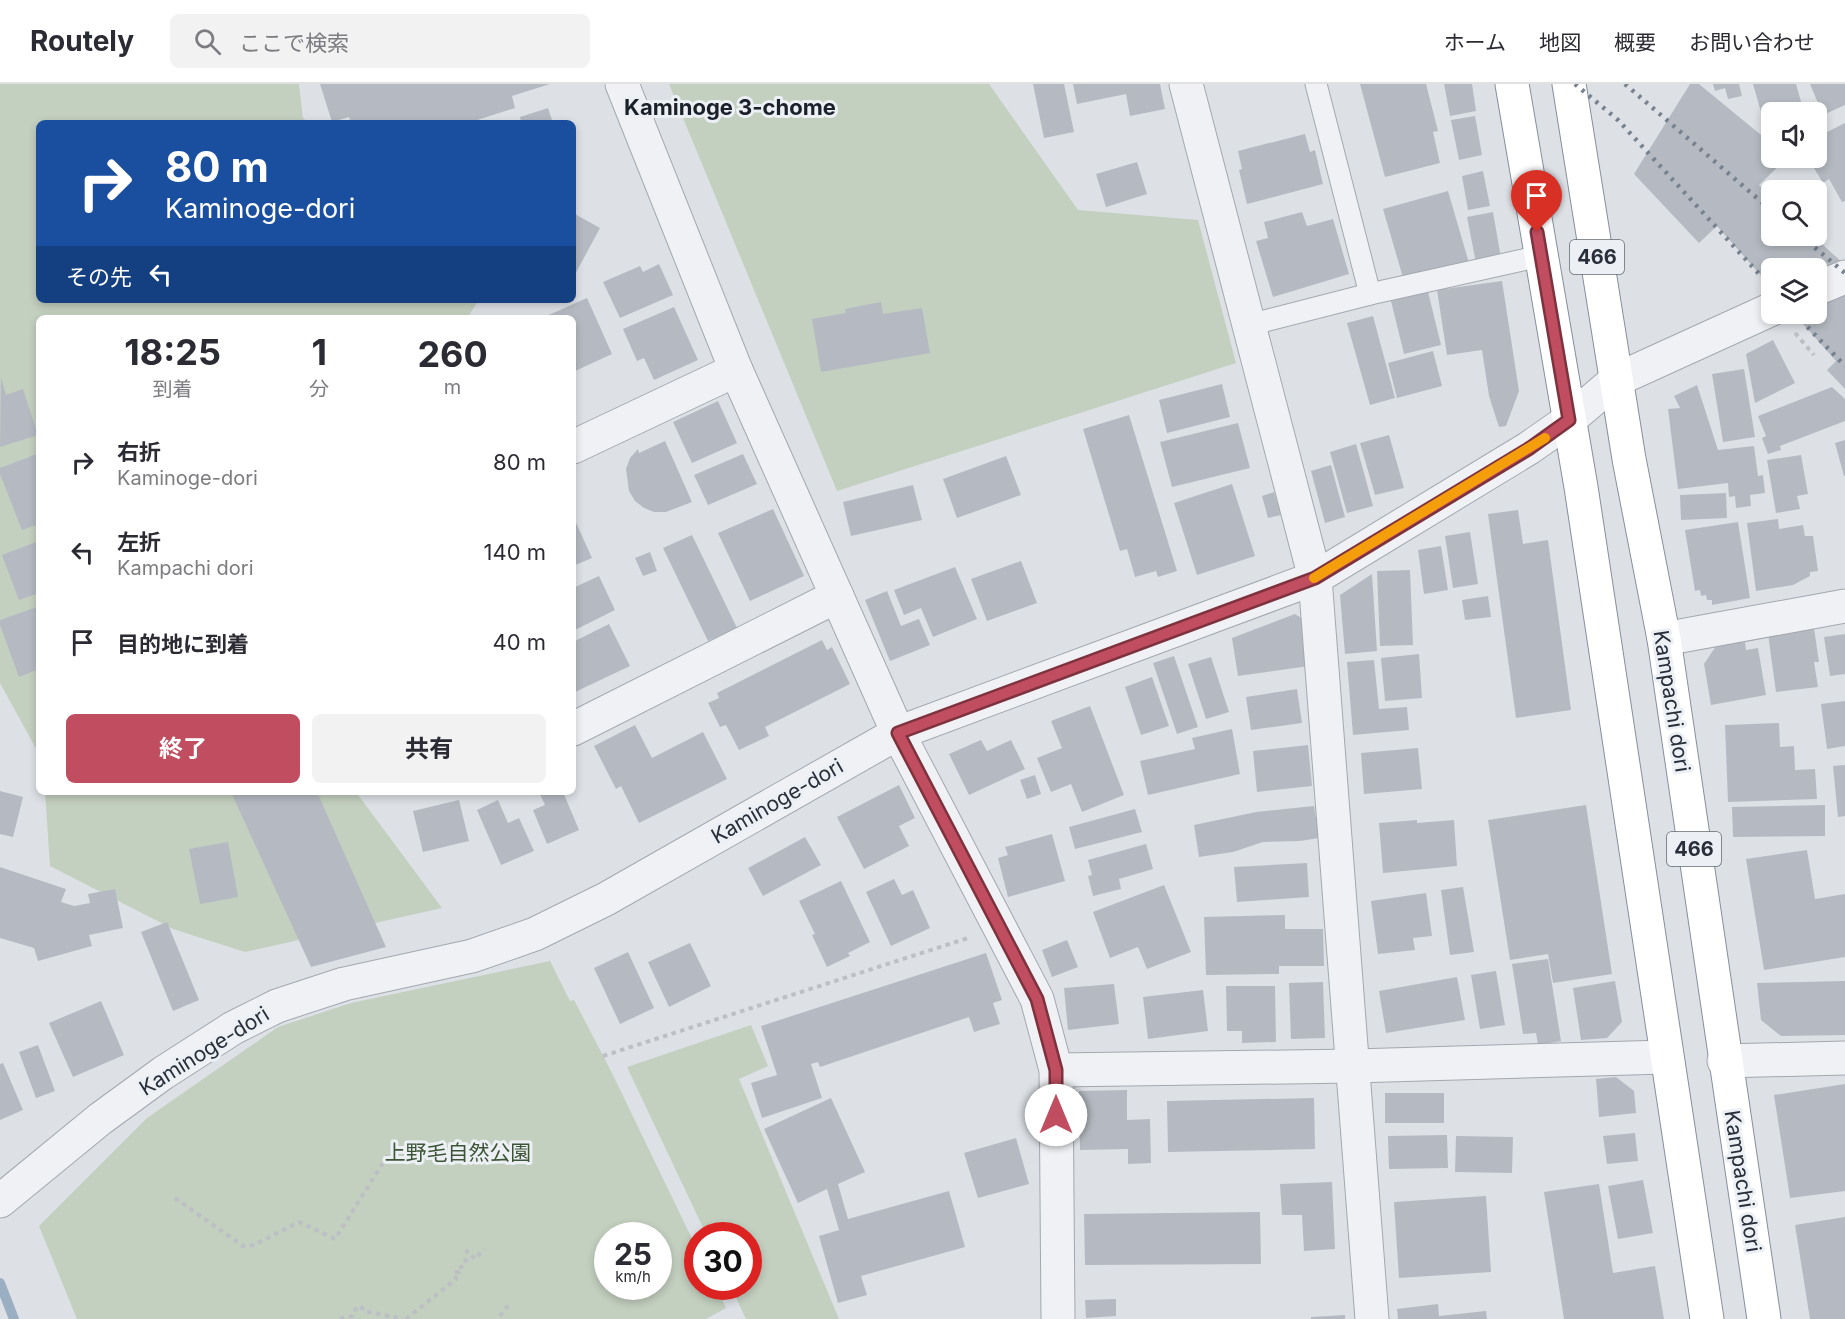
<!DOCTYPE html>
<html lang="ja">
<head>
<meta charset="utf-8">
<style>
  body { margin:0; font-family:Inter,"Noto Sans JP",sans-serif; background:#f2f2f3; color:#2b2b33; height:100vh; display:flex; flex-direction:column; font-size:22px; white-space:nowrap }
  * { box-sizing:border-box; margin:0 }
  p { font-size:20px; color:#7c7c81 }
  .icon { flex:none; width:33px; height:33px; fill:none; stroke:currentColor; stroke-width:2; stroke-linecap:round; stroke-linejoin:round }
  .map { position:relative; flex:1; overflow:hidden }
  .details { position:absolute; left:36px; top:231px; width:540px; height:480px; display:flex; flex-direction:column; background:#fff; border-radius:9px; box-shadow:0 3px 9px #0003 }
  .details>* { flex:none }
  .top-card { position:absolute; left:36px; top:36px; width:540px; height:183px; border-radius:9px; box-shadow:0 3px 9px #0003; background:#1a4fa0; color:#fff; overflow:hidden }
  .fabs { position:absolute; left:1761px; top:18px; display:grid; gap:12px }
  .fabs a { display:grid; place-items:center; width:66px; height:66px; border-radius:9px; background:#fff; box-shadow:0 3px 9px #0003; font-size:30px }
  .speed { position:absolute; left:594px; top:1138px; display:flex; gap:12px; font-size:30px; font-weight:700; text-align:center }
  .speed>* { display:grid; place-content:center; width:78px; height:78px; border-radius:50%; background:#fff; box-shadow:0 3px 9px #0003; line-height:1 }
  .speed small { font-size:15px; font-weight:400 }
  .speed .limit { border:9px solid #d22; background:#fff; color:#111 }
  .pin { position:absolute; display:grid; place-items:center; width:51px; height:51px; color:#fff; margin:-62px -26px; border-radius:50% 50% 50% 0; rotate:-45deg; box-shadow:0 0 6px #0007 }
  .pin .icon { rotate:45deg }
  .me { position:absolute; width:66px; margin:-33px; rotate:0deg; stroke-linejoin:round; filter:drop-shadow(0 0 4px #0008) }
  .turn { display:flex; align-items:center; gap:21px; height:126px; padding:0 30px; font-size:27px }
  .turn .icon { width:78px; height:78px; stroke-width:2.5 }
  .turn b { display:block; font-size:42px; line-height:51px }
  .then { display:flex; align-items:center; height:57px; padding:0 30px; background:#0003; gap:12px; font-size:22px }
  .eta { display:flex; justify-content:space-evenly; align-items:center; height:102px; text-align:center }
  .eta b { font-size:36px; font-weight:700; line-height:42px }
  .cta { display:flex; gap:12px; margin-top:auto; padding:12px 30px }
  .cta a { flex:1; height:69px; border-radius:9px; background:#c04d60; color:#fff; font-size:24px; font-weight:700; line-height:69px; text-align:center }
  .cta a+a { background:#f2f2f3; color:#2b2b33 }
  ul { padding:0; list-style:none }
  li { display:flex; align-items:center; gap:18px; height:90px; padding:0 30px }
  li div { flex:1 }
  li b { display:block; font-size:22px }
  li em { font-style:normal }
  header { display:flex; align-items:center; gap:36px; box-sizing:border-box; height:84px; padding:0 30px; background:#fff; border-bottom:2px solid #e1e1e2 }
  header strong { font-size:28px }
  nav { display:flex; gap:33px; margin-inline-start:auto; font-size:21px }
  .search { width:420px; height:54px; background:#f2f2f3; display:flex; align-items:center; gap:15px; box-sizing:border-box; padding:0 21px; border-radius:9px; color:#7c7c81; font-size:22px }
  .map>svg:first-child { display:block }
  .green { fill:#c3cfbf; fill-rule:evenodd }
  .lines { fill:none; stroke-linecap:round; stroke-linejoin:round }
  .stream { stroke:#9bafc3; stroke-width:10 }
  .building { fill:#b5bac2 }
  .service-casing { stroke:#a3a8af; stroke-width:23 }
  .minor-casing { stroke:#a3a8af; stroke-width:35 }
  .tertiary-casing { stroke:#a3a8af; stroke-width:35 }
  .trunk-casing { stroke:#868f9b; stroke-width:35 }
  .path { stroke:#bcbfc4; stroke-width:4; stroke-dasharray:4.5 4.5; stroke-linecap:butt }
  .service { stroke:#f0f1f4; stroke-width:21 }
  .minor { stroke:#f0f1f4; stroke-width:33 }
  .tertiary { stroke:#f0f1f4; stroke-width:33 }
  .trunk { stroke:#fff; stroke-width:33 }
  .rail { stroke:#78818e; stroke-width:4.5; stroke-dasharray:3 6; stroke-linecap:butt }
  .route-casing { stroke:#7d323e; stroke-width:15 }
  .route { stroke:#c04d60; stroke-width:10 }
  .slow { stroke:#f59e0b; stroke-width:10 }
  .labels { text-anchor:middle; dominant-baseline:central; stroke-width:6; stroke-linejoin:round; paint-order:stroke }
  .shield { fill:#ecf0f4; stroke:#636972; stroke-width:1.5 }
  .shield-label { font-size:20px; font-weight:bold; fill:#282f3b }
  .street-label { font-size:21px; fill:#282f3b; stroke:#ecf0f4 }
  .park-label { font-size:21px; fill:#3d5537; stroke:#ecf0f4 }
  .neighbourhood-label { font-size:22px; font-weight:bold; fill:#1b212b; stroke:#ecf0f4 }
</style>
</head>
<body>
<header>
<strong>Routely</strong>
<div class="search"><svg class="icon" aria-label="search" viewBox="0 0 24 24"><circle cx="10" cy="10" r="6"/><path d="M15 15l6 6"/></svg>ここで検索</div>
<nav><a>ホーム</a><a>地図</a><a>概要</a><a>お問い合わせ</a></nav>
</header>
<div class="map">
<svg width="1845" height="1235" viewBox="0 0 1845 1235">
  <rect width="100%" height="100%" fill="#dde1e6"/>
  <g class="green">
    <path d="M0 0H299L303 34 308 39H39V216H473L477 219 467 234H39V670L0 599Z"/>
    <path d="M669 0H989L1078 126 1198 136 1236 279 837 407Z"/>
    <path d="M45 708H356L442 824 245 868 173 845 50 782Z"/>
    <path d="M550 877 570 917 574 916 611 987 697 1165 698 1203H716L726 1224 706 1235H77L39 1142 147 1034 278 943 351 919ZM608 1152H658V1203H608Z"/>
    <path d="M751 941 768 982 739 995 839 1235H746L731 1203H748V1152H707L627 983Z"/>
  </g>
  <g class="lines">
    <path class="stream" d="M0 1199 14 1235"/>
  </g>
  <g class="building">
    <path d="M320 0H550L512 12 515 24 468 39H351L349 33 332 38Z"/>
    <path d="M1033 0H1064L1074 48 1044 54Z"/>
    <path d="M1073 0H1160L1165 25 1130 32 1126 10 1077 20Z"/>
    <path d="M1360 0H1426L1438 47 1433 48 1440 79 1385 93Z"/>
    <path d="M1444 0H1472L1476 27 1450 32Z"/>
    <path d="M1690 0H1699L1772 60V74H1787L1759 101 1772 112V152H1813L1845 181V305L1827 286 1836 277 1794 230H1816V184H1772V204L1717 142 1699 159 1634 90Z"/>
    <path d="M1713 0H1739L1742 12 1728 15 1725 4 1715 7Z"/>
    <path d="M1753 0H1796L1804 28H1772V47L1767 49Z"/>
    <path d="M1810 0H1845V21L1823 31Z"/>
    <path d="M548 24 553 39H521L520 33Z"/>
    <path d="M1475 32 1482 71 1459 76 1451 36Z"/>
    <path d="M1845 39V117L1842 118 1829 95 1823 99 1808 74H1816V46L1820 44 1823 50Z"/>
    <path d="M1305 50 1310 68 1315 66 1323 100 1247 120 1239 86 1242 85 1238 67Z"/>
    <path d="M1137 78 1147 110 1106 123 1096 90Z"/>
    <path d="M1483 87 1490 122 1468 126 1462 92Z"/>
    <path d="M1448 107 1469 179 1404 197 1383 125Z"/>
    <path d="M1302 128 1307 142 1333 135 1349 190 1273 213 1256 157 1268 154 1264 138Z"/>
    <path d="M1493 128 1501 174 1476 179 1467 133Z"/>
    <path d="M573 129 600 144 573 194Z"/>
    <path d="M659 180 673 211 620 234 603 198 640 182 643 188Z"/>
    <path d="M1502 197 1519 307 1506 342 1499 343 1489 312 1482 266 1447 271 1437 206Z"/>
    <path d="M1428 208 1441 261 1404 270 1391 217Z"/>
    <path d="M587 214 612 270 573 288V234H542Z"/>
    <path d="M881 218 883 230 922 224 930 269 821 288 812 235 846 229 845 225Z"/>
    <path d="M674 223 698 276 654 296 644 274 637 277 623 245Z"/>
    <path d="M1373 232 1395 314 1370 321 1347 239Z"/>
    <path d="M1773 256 1795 299 1755 319 1746 270Z"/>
    <path d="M1433 267 1442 302 1397 314 1388 279Z"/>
    <path d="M1744 285 1755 353 1723 358 1712 290Z"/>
    <path d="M1 294 6 311 23 305 38 351 0 363Z"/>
    <path d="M1222 300 1230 333 1167 349 1159 316Z"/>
    <path d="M1697 301 1718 366 1754 362 1758 392 1763 391 1765 409 1750 411 1751 422 1736 424 1735 412 1729 413 1728 399 1678 405 1668 325 1680 324 1674 312Z"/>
    <path d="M1832 303 1845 315V337L1780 362 1781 366 1768 370 1762 354 1766 352 1758 332Z"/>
    <path d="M718 317 737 359 692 379 673 338Z"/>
    <path d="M1129 331 1177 487 1158 493 1156 487 1135 493 1127 465 1120 467 1083 345Z"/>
    <path d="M1238 339 1250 384 1172 403 1160 358Z"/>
    <path d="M1389 351 1404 404 1375 411 1360 359Z"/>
    <path d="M1845 356V392H1844L1835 359Z"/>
    <path d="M665 357 692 418 666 428H654L644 424 635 417 629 407 626 385 630 374 638 365 639 369Z"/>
    <path d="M1356 360 1373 422 1347 429 1330 368Z"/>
    <path d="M37 370 39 374V440L22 446 0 390V384Z"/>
    <path d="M743 370 757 400 708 421 694 391Z"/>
    <path d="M1801 371 1808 410 1797 412 1800 425 1776 429 1767 376Z"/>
    <path d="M1006 372 1021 411 957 434 943 395Z"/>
    <path d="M1331 381 1345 433 1325 439 1311 387Z"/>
    <path d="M1232 400 1255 472 1197 491 1174 419Z"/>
    <path d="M913 401 922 436 851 452 843 418Z"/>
    <path d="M1274 408 1281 431 1268 434 1262 412Z"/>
    <path d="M1726 409 1727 434 1681 436 1680 411Z"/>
    <path d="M773 425 804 492 750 517 718 449Z"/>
    <path d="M1518 426 1523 460 1548 456 1571 626 1516 634 1488 430Z"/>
    <path d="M573 432 592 474 573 482Z"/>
    <path d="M1778 435 1779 445 1803 441 1805 452H1813L1818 487 1810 488V492L1793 501 1756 507 1747 439Z"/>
    <path d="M1738 438 1750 514 1712 521V516H1707L1706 511 1701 512 1700 506 1695 507 1685 446Z"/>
    <path d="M1470 448 1478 500 1453 504 1445 452Z"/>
    <path d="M692 451 737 544 708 557 663 464Z"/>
    <path d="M39 457V509L19 516 2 471Z"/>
    <path d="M1441 462 1448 506 1424 510 1418 466Z"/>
    <path d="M650 468 657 487 643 492 635 474Z"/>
    <path d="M1021 477 1037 519 987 537 971 495Z"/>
    <path d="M955 483 977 535 933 553 921 524 904 531 894 506Z"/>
    <path d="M1410 486 1413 561 1380 562 1377 487Z"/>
    <path d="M1372 490 1377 567 1345 570 1340 511Z"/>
    <path d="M599 492 615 526 573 547V504Z"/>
    <path d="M887 507 901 542 919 535 930 561 890 577 865 516Z"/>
    <path d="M1488 512 1491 533 1465 536 1462 516Z"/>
    <path d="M37 523 39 528V585L19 593 0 541V536Z"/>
    <path d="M1295 530 1306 537 1309 582 1238 592 1232 554Z"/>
    <path d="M609 540 630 582 573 609V558Z"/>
    <path d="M1814 544 1819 578H1814L1818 603 1776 608 1768 550Z"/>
    <path d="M1845 550V590L1830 592 1824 553Z"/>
    <path d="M822 556 827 566 832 563 850 600 765 643 769 652 739 666 726 641 720 643 708 619 719 614 717 609Z"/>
    <path d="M1745 558 1746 566 1758 564 1766 611 1711 621 1704 580 1716 562Z"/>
    <path d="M1419 570 1422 614 1385 617 1381 574Z"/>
    <path d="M1174 572 1198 643 1177 650 1153 579Z"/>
    <path d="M1211 573 1229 628 1206 635 1188 580Z"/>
    <path d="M1374 576 1379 625 1407 623 1409 646 1353 651 1347 578Z"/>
    <path d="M1152 593 1169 642 1141 651 1125 603Z"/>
    <path d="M1297 605 1302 639 1251 646 1246 613Z"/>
    <path d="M1845 617V662L1827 665 1821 620Z"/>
    <path d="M1090 622 1124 711 1082 728 1071 700 1051 708 1037 674 1062 664 1051 637Z"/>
    <path d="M1779 639 1780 663 1794 662 1795 686 1815 685 1817 715 1728 718 1725 641Z"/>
    <path d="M635 641 652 674 703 648 727 695 639 739 621 702 616 705 594 662Z"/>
    <path d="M1232 645 1240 690 1148 711 1140 677 1195 665 1192 654Z"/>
    <path d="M981 656 987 667 1011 656 1025 685 969 711 949 670Z"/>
    <path d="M1308 661 1312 702 1257 708 1253 667Z"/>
    <path d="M1418 664 1422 705 1364 710 1361 669Z"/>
    <path d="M1845 681V732L1838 733 1833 682Z"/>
    <path d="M1035 691 1041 710 1027 715 1020 696Z"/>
    <path d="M899 701 915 734 899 742 909 762 864 785 837 733Z"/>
    <path d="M0 707 23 713 13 753 0 750Z"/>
    <path d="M231 708H317L386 863 311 883Z"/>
    <path d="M539 708H563L579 746 547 760 533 726 545 721Z"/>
    <path d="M459 716 469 757 423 768 413 727Z"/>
    <path d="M498 716 508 739 519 734 534 767 501 781 477 726Z"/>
    <path d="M1586 721 1612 890 1553 899 1548 870 1510 876 1488 736Z"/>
    <path d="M1825 721V752L1733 753 1732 723Z"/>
    <path d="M1314 722 1319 754 1300 757 1263 758 1233 768 1199 773 1194 741 1256 728Z"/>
    <path d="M1135 725 1142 748 1075 765 1069 743Z"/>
    <path d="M1417 736V739L1454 736 1457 782 1383 789 1379 739Z"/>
    <path d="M1052 750 1065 797 1008 813 998 774 1008 771 1005 763Z"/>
    <path d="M805 753 821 781 763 812 748 784Z"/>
    <path d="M228 758 238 813 200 820 189 765Z"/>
    <path d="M1146 760 1153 785 1119 795 1121 805 1093 812 1088 792 1092 791 1088 776Z"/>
    <path d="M1807 766 1815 815 1845 810V873L1764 886 1746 775Z"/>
    <path d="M1307 779 1309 813 1237 818 1234 783Z"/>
    <path d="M0 783 66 805 61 818 74 822 90 819 88 810 115 805 123 844 89 851 92 862 38 877 34 864 0 854Z"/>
    <path d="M894 795 902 811 913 806 930 844 891 862 866 808Z"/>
    <path d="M841 797 870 858 848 869 850 872 827 883 812 851 815 850 799 817Z"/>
    <path d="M1164 801 1191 868 1147 885 1138 863 1110 874 1093 828Z"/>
    <path d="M1463 803 1474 868 1450 871 1441 806Z"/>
    <path d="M1426 809 1432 852 1413 854 1415 866 1378 870 1371 817Z"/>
    <path d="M1285 831V845H1323L1324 882H1279V890L1206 891 1204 833Z"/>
    <path d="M167 838 199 916 173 927 141 848Z"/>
    <path d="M1067 856 1078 883 1052 893 1042 866Z"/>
    <path d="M690 859 711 902 669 923 648 878Z"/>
    <path d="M628 868 654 924 620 940 594 884Z"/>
    <path d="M986 869 1002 916 993 919 1000 940 974 948 969 933 820 983 818 978 811 980 822 1014 762 1034 751 999 777 991 761 942Z"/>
    <path d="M1548 875 1561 957 1538 961 1536 949 1523 950 1512 880Z"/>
    <path d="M1496 887 1505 941 1480 945 1471 891Z"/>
    <path d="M1457 893 1465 936 1386 949 1379 907Z"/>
    <path d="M1615 897 1622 938 1607 954 1581 956 1573 904Z"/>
    <path d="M1845 897V951L1781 952 1761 936 1757 899Z"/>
    <path d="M1323 898 1325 954 1291 955 1289 899Z"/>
    <path d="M1114 900 1119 940 1068 946 1064 904Z"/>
    <path d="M1226 902H1275L1276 958 1242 959V947H1227Z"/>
    <path d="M1203 906 1208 947 1148 955 1143 913Z"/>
    <path d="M101 917 124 971 73 993 49 939Z"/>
    <path d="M38 961 55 1007 36 1014 19 968Z"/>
    <path d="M3 979 23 1026 0 1036V980Z"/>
    <path d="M1616 993 1634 1007 1636 1029 1599 1033 1596 995Z"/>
    <path d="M1845 1000V1107L1790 1114 1774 1011Z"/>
    <path d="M1127 1006V1036L1150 1035 1151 1079 1128 1080V1065L1080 1066 1079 1007Z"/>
    <rect x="1385" y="1009" width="59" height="30"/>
    <path d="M831 1014 865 1088 838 1100 848 1135 949 1107 965 1163 861 1192 867 1211 838 1219 819 1152 839 1146 827 1105 798 1119 764 1045Z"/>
    <path d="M1314 1014 1315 1065 1168 1068 1167 1017Z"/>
    <path d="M1635 1049 1638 1077 1607 1080 1603 1052Z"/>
    <path d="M1447 1051 1448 1084 1389 1085 1388 1052Z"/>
    <path d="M1456 1052 1513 1053 1512 1089 1455 1088Z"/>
    <path d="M1016 1054 1029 1100 978 1114 964 1069Z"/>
    <path d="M1643 1096 1653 1149 1618 1155 1608 1102Z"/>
    <path d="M1332 1098 1335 1165 1304 1167 1302 1131H1282L1280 1100Z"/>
    <path d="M1599 1100 1613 1189 1655 1182 1664 1235H1564L1544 1108Z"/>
    <path d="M1486 1112 1491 1188 1399 1194 1394 1118Z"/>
    <path d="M1260 1128 1261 1180 1085 1181 1084 1130Z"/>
    <path d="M1845 1133V1235H1810L1795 1141Z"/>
    <path d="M1116 1215V1232L1086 1234 1085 1216Z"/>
    <path d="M1438 1220 1439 1232 1486 1227 1487 1235H1398L1397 1225Z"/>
    <path d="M1345 1231V1235H1311V1233Z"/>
  </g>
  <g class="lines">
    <g class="service-casing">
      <g id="service">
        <path d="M1316 0 1370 210"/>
        <path d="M1249 241 1370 210 1541 172"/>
      </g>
    </g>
    <g class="minor-casing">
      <g id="minor">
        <path d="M622 0 736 286 898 649 1037 915 1056 986 1058 1235"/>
        <path d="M1186 0 1315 494 1372 1235"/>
        <path d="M573 363 736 286"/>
        <path d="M1664 555 1845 522"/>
        <path d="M573 645 837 512"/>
        <path d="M1724 977 1845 974"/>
        <path d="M1056 986 1354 982 1666 973"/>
      </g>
    </g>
    <g class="tertiary-casing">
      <g id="tertiary">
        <path d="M1816 205 1845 193"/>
        <path d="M0 1117 100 1035 163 989 233 944 277 922 344 900 472 872 535 850 606 815 898 649 1315 494 1529 364 1569 336 1616 296 1772 225"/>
      </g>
    </g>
    <g class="trunk-casing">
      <g id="trunk">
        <path d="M1512 0 1581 403 1707 1235"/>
        <path d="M1569 0 1629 375 1664 555 1764 1235"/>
      </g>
    </g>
    <g class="path">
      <path d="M1795 249 1814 271"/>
      <path d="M603 972 968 854"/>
      <path d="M175 1114 243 1162 254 1161 299 1138 335 1155 388 1071"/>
      <path d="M500 1232 511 1218"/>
      <path d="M340 1235 352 1232 353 1227 361 1222 364 1227 403 1235"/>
      <path d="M406 1235 456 1195 454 1188H459L458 1185 465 1181 467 1167 475 1175 484 1165"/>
    </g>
    <use href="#service" class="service"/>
    <use href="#minor" class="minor"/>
    <use href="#tertiary" class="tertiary"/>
    <use href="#trunk" class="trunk"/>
    <g class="rail">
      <path d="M1575 0 1618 36 1772 204"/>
      <path d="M1625 0 1772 127"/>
      <path d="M1801 152 1845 189"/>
      <path d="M1795 230 1845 282"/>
    </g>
  </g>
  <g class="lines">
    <g class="route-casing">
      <path id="route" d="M1056 1031V986L1037 915 898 649 1315 494 1530 364 1569 336 1537 148"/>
    </g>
    <use href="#route" class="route"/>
    <path class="slow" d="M1314 494 1545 354"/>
  </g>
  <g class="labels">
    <g class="shield">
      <rect x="1570" y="156" width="54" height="34" rx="4.5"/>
      <rect x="1667" y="748" width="54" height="34" rx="4.5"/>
    </g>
    <g class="shield-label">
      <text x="1597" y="173">466</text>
      <text x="1694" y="765">466</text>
    </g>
    <g class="street-label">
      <text transform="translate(1672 617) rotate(81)">Kampachi dori</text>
      <text transform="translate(777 717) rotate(-30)">Kaminoge-dori</text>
      <text transform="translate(204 967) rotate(-32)">Kaminoge-dori</text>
      <text transform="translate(1743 1097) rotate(81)">Kampachi dori</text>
    </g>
    <g class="park-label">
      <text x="458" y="1068">上野毛自然公園</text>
    </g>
    <g class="neighbourhood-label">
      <text x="730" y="23">Kaminoge 3-chome</text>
    </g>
  </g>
</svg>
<div class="fabs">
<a><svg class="icon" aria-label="sound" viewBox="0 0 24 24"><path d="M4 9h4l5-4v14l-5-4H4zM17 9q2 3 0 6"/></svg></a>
<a><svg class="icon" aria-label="search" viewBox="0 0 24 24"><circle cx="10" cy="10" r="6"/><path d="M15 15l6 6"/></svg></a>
<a><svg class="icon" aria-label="layers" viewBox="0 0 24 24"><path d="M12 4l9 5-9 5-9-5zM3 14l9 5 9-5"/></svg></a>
</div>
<div class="speed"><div>25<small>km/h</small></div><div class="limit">30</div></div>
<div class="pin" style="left:1537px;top:148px;background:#d93025"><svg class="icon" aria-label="arrive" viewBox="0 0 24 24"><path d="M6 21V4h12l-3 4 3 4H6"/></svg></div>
<svg class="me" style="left:1056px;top:1031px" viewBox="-20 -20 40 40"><circle r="19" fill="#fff"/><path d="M0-13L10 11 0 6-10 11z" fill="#c04d60"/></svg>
<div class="top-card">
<div class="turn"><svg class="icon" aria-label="right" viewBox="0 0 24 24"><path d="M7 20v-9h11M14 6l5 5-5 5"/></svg><div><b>80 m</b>Kaminoge-dori</div></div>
<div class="then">その先<svg class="icon" aria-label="left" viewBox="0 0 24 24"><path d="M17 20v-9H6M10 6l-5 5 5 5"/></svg></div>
</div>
<section class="details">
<div class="eta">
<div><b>18:25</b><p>到着</p></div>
<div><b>1</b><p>分</p></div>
<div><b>260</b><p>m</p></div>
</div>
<ul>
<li><svg class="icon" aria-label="right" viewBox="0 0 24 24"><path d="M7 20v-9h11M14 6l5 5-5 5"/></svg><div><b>右折</b><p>Kaminoge-dori</p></div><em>80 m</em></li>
<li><svg class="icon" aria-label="left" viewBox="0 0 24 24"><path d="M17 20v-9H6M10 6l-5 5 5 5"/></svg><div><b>左折</b><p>Kampachi dori</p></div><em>140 m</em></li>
<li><svg class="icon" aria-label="arrive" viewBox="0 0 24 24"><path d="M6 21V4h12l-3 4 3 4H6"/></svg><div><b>目的地に到着</b></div><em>40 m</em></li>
</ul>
<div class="cta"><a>終了</a><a>共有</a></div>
</section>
</div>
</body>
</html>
